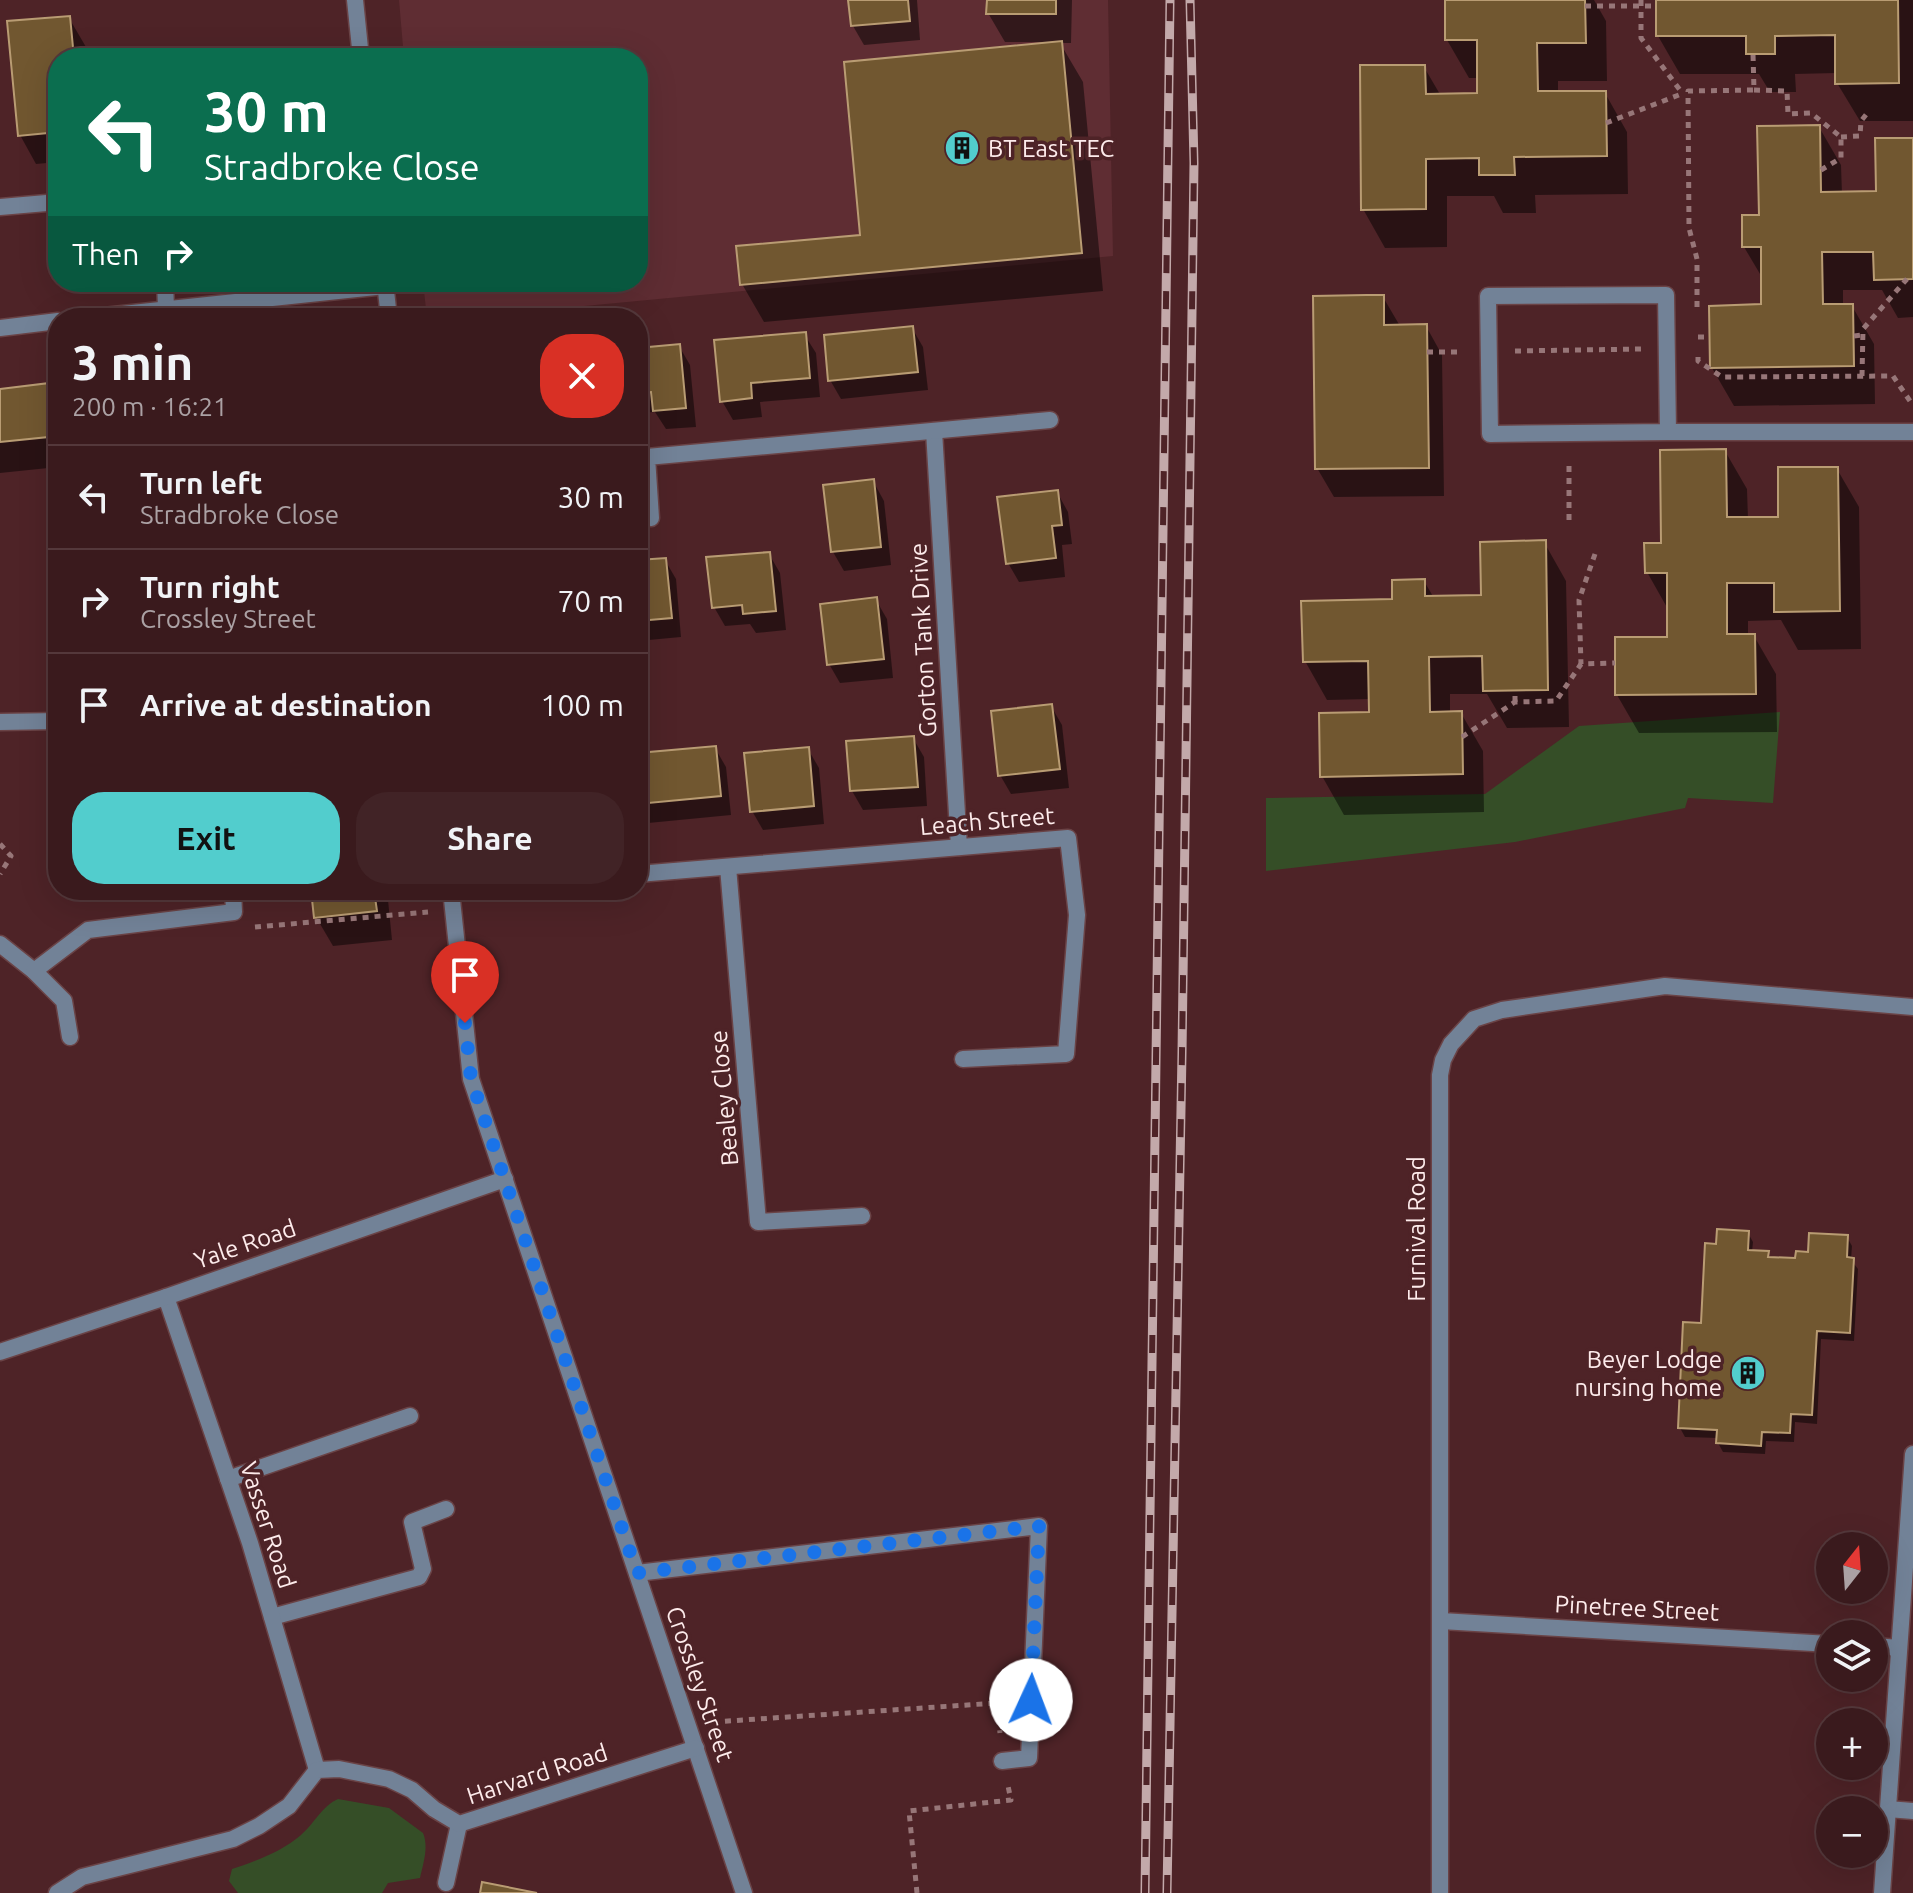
<!DOCTYPE html>
<html lang="en">
<head>
<meta charset="utf-8">
<style>
  body { margin:0; font-family:Ubuntu,sans-serif; background:#412326; color:#f1f3f6; height:100vh; display:flex; flex-direction:column; font-size:30px; white-space:nowrap }
  * { box-sizing:border-box; margin:0 }
  p { font-size:26px; color:#aba1a4 }
  .icon { flex:none; width:44px; height:44px; fill:none; stroke:currentColor; stroke-width:2; stroke-linecap:round; stroke-linejoin:round }
  .map { position:relative; flex:1; overflow:hidden }
  .side { position:absolute; left:48px; top:308px; width:600px; height:592px; display:flex; flex-direction:column; background:#3a1a1d; border-radius:32px; box-shadow:0 8px 32px #0002,0 0 0 2px #54383b }
  .side>* { flex:none }
  .top-card { position:absolute; left:48px; top:48px; width:600px; height:244px; border-radius:32px; box-shadow:0 8px 32px #0002,0 0 0 2px #54383b; background:#0b6e4f; color:#fff; overflow:hidden }
  .needle { width:52px; rotate:17deg }
  .tools { position:absolute; left:1816px; top:1532px; display:grid; gap:16px }
  .tools a { display:grid; place-items:center; width:72px; height:72px; border-radius:50%; background:#3a1a1d; box-shadow:0 8px 32px #0002,0 0 0 2px #54383b; font-size:40px }
  .pin { position:absolute; display:grid; place-items:center; width:68px; height:68px; color:#fff; margin:-82px -34px; border-radius:50% 50% 50% 0; rotate:-45deg; box-shadow:0 0 8px #0007 }
  .pin .icon { rotate:45deg }
  .me { position:absolute; width:88px; margin:-44px; rotate:2deg; stroke-linejoin:round; filter:drop-shadow(0 0 6px #0008) }
  .turn { display:flex; align-items:center; gap:28px; height:168px; padding:0 24px; font-size:36px }
  .turn .icon { width:104px; height:104px; stroke-width:2.5 }
  .turn b { display:block; font-size:56px; line-height:68px }
  .then { display:flex; align-items:center; height:76px; padding:0 24px; background:#0003; gap:16px; font-size:30px }
  .round { display:grid; place-items:center; flex:none; width:84px; height:84px; border-radius:32px; background:#412326 }
  .head { display:flex; align-items:center; justify-content:space-between; height:136px; padding:0 24px }
  h1 { font-size:48px; font-weight:700; line-height:60px }
  .cta { display:flex; gap:16px; margin-top:auto; padding:16px 24px }
  .cta a { flex:1; height:92px; border-radius:32px; background:#52cdcd; color:#111; font-size:32px; font-weight:700; line-height:92px; text-align:center }
  .cta a+a { background:#412326; color:#f1f3f6 }
  ul { padding:0; list-style:none }
  li { display:flex; align-items:center; gap:24px; height:104px; padding:0 24px; border-top:2px solid #54383b }
  li div { flex:1 }
  li b { display:block; font-size:30px }
  li em { font-style:normal }
  .map>svg:first-child { display:block }
  .built { fill:#5f2d33 }
  .green { fill:#354e27 }
  .shadow { fill:#0007 }
  .building { fill:#715730; stroke:#b99c73; stroke-width:2 }
  .lines { fill:none; stroke-linecap:round; stroke-linejoin:round }
  .lane-casing { stroke:#6a4346; stroke-width:19 }
  .street-casing { stroke:#6a4346; stroke-width:19 }
  .path { stroke:#977678; stroke-width:5; stroke-dasharray:6 6; stroke-linecap:butt }
  .lane { stroke:#728297; stroke-width:16 }
  .street { stroke:#728297; stroke-width:16 }
  .rail-casing { stroke:#c3a9aa; stroke-width:9 }
  .rail { stroke:#4e2327; stroke-width:6; stroke-dasharray:18; stroke-linecap:butt }
  .route { stroke:#1a73e8; stroke-width:14; stroke-dasharray:0 25.2 }
  .labels { text-anchor:middle; dominant-baseline:central; stroke-width:7; stroke-linejoin:round; paint-order:stroke }
  .poi-label { font-size:24px; fill:#fdebeb; stroke:#4e2327; text-anchor:start }
  .street-label { font-size:24px; fill:#fdebeb; stroke:#4e2327 }
</style>
</head>
<body>
<div class="map">
<svg width="1913" height="1893" viewBox="0 0 1913 1893">
  <rect width="100%" height="100%" fill="#4e2327"/>
  <path class="built" d="M399 0H1108L1113 256 458 318H427L423 282H638V58H404Z"/>
  <g class="green">
    <path d="M1780 712 1773 803 1688 798 1685 808 1515 842 1266 871V798L1485 794 1579 726Z"/>
    <path d="M338 1799 389 1808 423 1833C429 1847 423 1864 420 1878L388 1883 382 1893H238L229 1881 232 1869C256 1861 281 1852 301 1835 314 1824 322 1806 338 1799Z"/>
  </g>
  <g class="shadow">
    <path d="M850 0H917L920 40 864 45 853 26Z"/>
    <path d="M989 0H1072L1071 43H1060L1083 82 1103 291 764 322 742 284 862 237 1041 45V42H1005L988 13Z"/>
    <path d="M1447 0H1594L1606 21 1607 81H1558V93H1605L1627 132 1628 194 1535 195 1536 213H1503L1494 196H1447V247L1385 248 1363 209 1424 67 1441 96 1480 95 1479 78H1469L1447 40Z"/>
    <path d="M1657 0H1913V121H1860L1837 83V73L1795 74 1796 92H1770L1759 74H1680L1658 36Z"/>
    <path d="M69 18 86 47 87 58H58V162L36 164 20 135Z"/>
    <path d="M1819 127 1841 165 1842 194 1878 193 1913 140V317L1898 318 1882 290H1843V306H1852L1874 344 1875 404 1734 406 1712 368 1763 306V279L1744 247 1761 217Z"/>
    <path d="M1383 297 1400 326H1426L1442 355 1444 496 1334 497 1317 468Z"/>
    <path d="M912 328 923 347 928 390 841 399 830 380Z"/>
    <path d="M804 334 816 353 820 397 760 402 762 417 733 420 722 401Z"/>
    <path d="M679 346 690 365 696 427 666 429 655 412 638 413V350Z"/>
    <path d="M58 384V467L0 473V391Z"/>
    <path d="M1725 451 1747 489 1748 519H1780L1837 469 1859 507 1861 649 1798 650 1781 620 1748 621V636H1754L1776 674 1777 732 1639 733 1617 695 1669 639V611L1647 572Z"/>
    <path d="M873 481 884 501 891 565 844 571 833 552Z"/>
    <path d="M1057 492 1068 512 1072 544 1062 545 1065 577 1019 582 1008 563Z"/>
    <path d="M1544 542 1566 581 1569 727 1507 728 1487 694H1450V714L1461 713 1483 751 1484 812 1344 815 1322 776 1371 714V699L1327 700 1305 661 1424 581 1434 598 1483 597Z"/>
    <path d="M769 554 780 573 786 630 756 633 750 624 725 626 714 607Z"/>
    <path d="M665 560 676 579 681 637 638 641V562Z"/>
    <path d="M876 600 887 619 893 678 840 683 829 664Z"/>
    <path d="M1051 706 1062 725 1069 788 1011 794 1000 775Z"/>
    <path d="M913 738 924 757 927 806 863 810 852 791Z"/>
    <path d="M715 748 726 767 731 815 638 824V755Z"/>
    <path d="M808 749 819 768 824 824 763 830 752 811Z"/>
    <path d="M313 890H387L392 940 333 946 316 917Z"/>
    <path d="M1748 1233 1753 1242 1752 1252 1767 1253 1771 1259 1797 1261 1847 1237 1852 1246 1851 1260 1858 1269 1854 1341 1821 1339 1817 1424 1795 1422 1794 1442 1766 1441 1765 1454 1723 1452 1718 1443V1438L1685 1437 1680 1428 1703 1325 1718 1246Z"/>
  </g>
  <g class="building">
    <path d="M848 0H908L910 21 851 26Z"/>
    <path d="M987 0H1056V14H986Z"/>
    <path d="M1445 0H1585L1586 43H1537L1538 91H1606L1607 156 1514 157 1515 175H1479V158L1426 159V209L1361 210 1360 65H1425L1426 94 1477 93V40H1445Z"/>
    <path d="M1656 0H1898L1899 83 1835 84V35L1775 36V54H1746V36H1656Z"/>
    <path d="M70 16 74 58H58V132L18 136 7 21Z"/>
    <path d="M1062 41 1082 253 740 285 736 246 860 235 844 62Z"/>
    <path d="M1820 125 1821 192 1876 191 1875 138H1913V279L1874 280 1873 252H1822L1823 304H1853L1854 366 1710 368 1709 306 1761 304V247H1742V215H1759L1757 126Z"/>
    <path d="M1366 295H1384V325L1427 324 1429 468 1315 469 1313 296Z"/>
    <path d="M913 326 918 372 828 381 824 335Z"/>
    <path d="M806 332 810 378 751 383 752 398 720 402 714 340Z"/>
    <path d="M680 344 686 408 653 411 651 392 638 393V348Z"/>
    <path d="M58 382V436L0 442V389Z"/>
    <path d="M1726 449 1727 517H1778V467H1838L1840 611 1774 612V583H1727V634H1755L1756 694 1615 695V637H1667V573H1645L1644 543H1661L1660 450Z"/>
    <path d="M874 479 881 547 831 552 823 485Z"/>
    <path d="M1058 490 1062 525 1052 526 1056 558 1006 564 997 497Z"/>
    <path d="M1546 540 1548 690 1483 691 1482 656 1429 657 1430 712 1462 711 1463 774 1320 777 1319 713 1369 712 1368 661 1303 662 1301 601 1392 599V580L1425 579V596L1481 595 1480 542Z"/>
    <path d="M770 552 776 611 743 614 742 605 712 608 706 557Z"/>
    <path d="M666 558 672 618 638 621V560Z"/>
    <path d="M877 597 884 659 827 665 820 604Z"/>
    <path d="M1052 704 1060 769 998 776 991 711Z"/>
    <path d="M914 736 918 787 850 791 846 741Z"/>
    <path d="M716 746 721 796 638 804V753Z"/>
    <path d="M809 747 814 806 750 812 744 753Z"/>
    <path d="M311 890H374L377 911 314 918Z"/>
    <path d="M1717 1229 1749 1231 1748 1250 1769 1251 1768 1257 1795 1258 1796 1251 1808 1252 1809 1233 1848 1235 1847 1257 1854 1258 1850 1333 1817 1331 1812 1415 1791 1414 1790 1433 1762 1432 1761 1446 1716 1443 1717 1430 1678 1428 1683 1322 1701 1323 1705 1243 1716 1244Z"/>
    <path d="M482 1882 537 1893H480Z"/>
  </g>
  <g class="lines">
    <g class="lane-casing">
      <g id="lane">
        <path d="M0 207 58 202"/>
        <path d="M165 282 166 308"/>
        <path d="M1668 432 1666 295 1488 296 1490 434 1668 432H1913"/>
        <path d="M228 1479 410 1416"/>
        <path d="M272 1617 419 1577 423 1569 412 1522 446 1509"/>
      </g>
    </g>
    <g class="street-casing">
      <g id="street">
        <path d="M355 0 361 58"/>
        <path d="M385 282 389 318"/>
        <path d="M85 318 385 286"/>
        <path d="M0 328 58 321"/>
        <path d="M934 431 959 847"/>
        <path d="M651 518 647 457 1050 420"/>
        <path d="M0 722 58 721"/>
        <path d="M728 867 758 1222 862 1216"/>
        <path d="M638 874 1068 838 1077 915 1066 1054 963 1059"/>
        <path d="M451 890 471 1079 744 1893"/>
        <path d="M0 944 34 971"/>
        <path d="M70 1037 64 1001 34 971 88 930 234 912 233 890"/>
        <path d="M166 1297 250 1543 317 1770"/>
        <path d="M0 1352 166 1297 505 1179"/>
        <path d="M637 1573 1039 1526 1029 1758 1002 1761"/>
        <path d="M1441 1621 1830 1644"/>
        <path d="M1874 1646 1899 1648"/>
        <path d="M1888 1809 1913 1811"/>
        <path d="M446 1883 459 1824"/>
        <path d="M57 1893 82 1877 233 1839 259 1826 289 1806 317 1770 339 1769 389 1779 412 1790 434 1809 459 1824 696 1748"/>
        <path d="M1440 1893V1075L1443 1060 1451 1044 1474 1019 1502 1010 1665 986 1913 1007"/>
        <path d="M1882 1893 1913 1454"/>
      </g>
    </g>
    <g class="path">
      <path d="M1641 0V38L1683 94"/>
      <path d="M1585 6H1656"/>
      <path d="M1754 90 1787 91 1788 114 1811 113 1841 137V158L1821 170"/>
      <path d="M1606 123 1684 93"/>
      <path d="M1841 137 1860 136 1861 121 1869 111"/>
      <path d="M1697 307V259L1689 228 1688 91 1754 90 1753 54"/>
      <path d="M1854 336 1862 335"/>
      <path d="M1698 337H1710"/>
      <path d="M1515 351 1641 349"/>
      <path d="M1427 352H1461"/>
      <path d="M1698 357V361L1722 377 1893 376 1912 404"/>
      <path d="M1862 376 1863 329 1907 279"/>
      <path d="M1569 520V461"/>
      <path d="M1595 554 1579 600 1581 664 1615 663"/>
      <path d="M1515 702V690"/>
      <path d="M1462 737 1515 702 1556 701 1581 664"/>
      <path d="M0 844 11 856 0 874"/>
      <path d="M255 927 428 912"/>
      <path d="M713 1722 997 1703 1000 1733"/>
      <path d="M917 1893 909 1811 1011 1800 1008 1786"/>
    </g>
    <use href="#lane" class="lane"/>
    <use href="#street" class="street"/>
    <g class="rail-casing">
      <g id="rail">
        <path d="M1145 1893 1170 0"/>
        <path d="M1167 1893 1182 1053 1194 163 1190 0"/>
      </g>
    </g>
    <use href="#rail" class="rail"/>
  </g>
  <g class="lines">
    <path class="route" d="M465 1023 471 1079 637 1573 1039 1526 1031 1700"/>
  </g>
  <defs>
    <g id="building-disc" transform="scale(1.8)"><circle r="9.5" fill="#52cdcd" stroke="#4e2327"/><path d="M-4-6H4V6H1V3H-1V6H-4ZM-2.5-4.3h1.7v1.8h-1.7ZM.8-4.3h1.7v1.8H.8ZM-2.5-1h1.7V.8h-1.7ZM.8-1h1.7V.8H.8Z" fill="#111"/></g>
  </defs>
  <g fill-rule="evenodd">
    <use href="#building-disc" x="962" y="148"/>
    <use href="#building-disc" x="1748" y="1373"/>
  </g>
  <g class="labels">
    <g class="poi-label">
      <text x="988" y="148">BT East TEC</text>
      <text x="1722" y="1359" text-anchor="end">Beyer Lodge<tspan x="1722" dy="28">nursing home</tspan></text>
    </g>
    <g class="street-label">
      <text transform="translate(923 640) rotate(-93)">Gorton Tank Drive</text>
      <text transform="translate(987 821) rotate(-5)">Leach Street</text>
      <text transform="translate(724 1098) rotate(-95)">Bealey Close</text>
      <text transform="translate(1416 1229) rotate(-90)">Furnival Road</text>
      <text transform="translate(245 1244) rotate(-19)">Yale Road</text>
      <text transform="translate(268 1525) rotate(72)">Vasser Road</text>
      <text transform="translate(1637 1608) rotate(3)">Pinetree Street</text>
      <text transform="translate(700 1684) rotate(71)">Crossley Street</text>
      <text transform="translate(537 1774) rotate(-18)">Harvard Road</text>
    </g>
  </g>
</svg>
<div class="tools">
<a><svg class="needle" viewBox="-14 -14 28 28"><path d="M0-13l5 13h-10z" fill="#e53935"/><path d="M0 13l5-13h-10z" fill="#aba1a4"/></svg></a>
<a><svg class="icon" aria-label="layers" viewBox="0 0 24 24"><path d="M12 4l9 5-9 5-9-5zM3 14l9 5 9-5"/></svg></a>
<a>+</a>
<a>−</a>
</div>
<div class="pin" style="left:465px;top:1023px;background:#d93025"><svg class="icon" aria-label="arrive" viewBox="0 0 24 24"><path d="M6 21V4h12l-3 4 3 4H6"/></svg></div>
<svg class="me" style="left:1031px;top:1700px" viewBox="-20 -20 40 40"><circle r="19" fill="#fff"/><path d="M0-13L10 11 0 6-10 11z" fill="#1a73e8"/></svg>
<div class="top-card">
<div class="turn"><svg class="icon" aria-label="left" viewBox="0 0 24 24"><path d="M17 20v-9H6M10 6l-5 5 5 5"/></svg><div><b>30 m</b>Stradbroke Close</div></div>
<div class="then">Then<svg class="icon" aria-label="right" viewBox="0 0 24 24"><path d="M7 20v-9h11M14 6l5 5-5 5"/></svg></div>
</div>
<section class="side">
<div class="head"><div><h1>3 min</h1><p>200 m · 16:21</p></div><a class="round" style="background:#d93025;color:#fff"><svg class="icon" aria-label="close" viewBox="0 0 24 24"><path d="M6 6l12 12M18 6L6 18"/></svg></a></div>
<ul>
<li><svg class="icon" aria-label="left" viewBox="0 0 24 24"><path d="M17 20v-9H6M10 6l-5 5 5 5"/></svg><div><b>Turn left</b><p>Stradbroke Close</p></div><em>30 m</em></li>
<li><svg class="icon" aria-label="right" viewBox="0 0 24 24"><path d="M7 20v-9h11M14 6l5 5-5 5"/></svg><div><b>Turn right</b><p>Crossley Street</p></div><em>70 m</em></li>
<li><svg class="icon" aria-label="arrive" viewBox="0 0 24 24"><path d="M6 21V4h12l-3 4 3 4H6"/></svg><div><b>Arrive at destination</b></div><em>100 m</em></li>
</ul>
<div class="cta"><a>Exit</a><a>Share</a></div>
</section>
</div>
</body>
</html>
